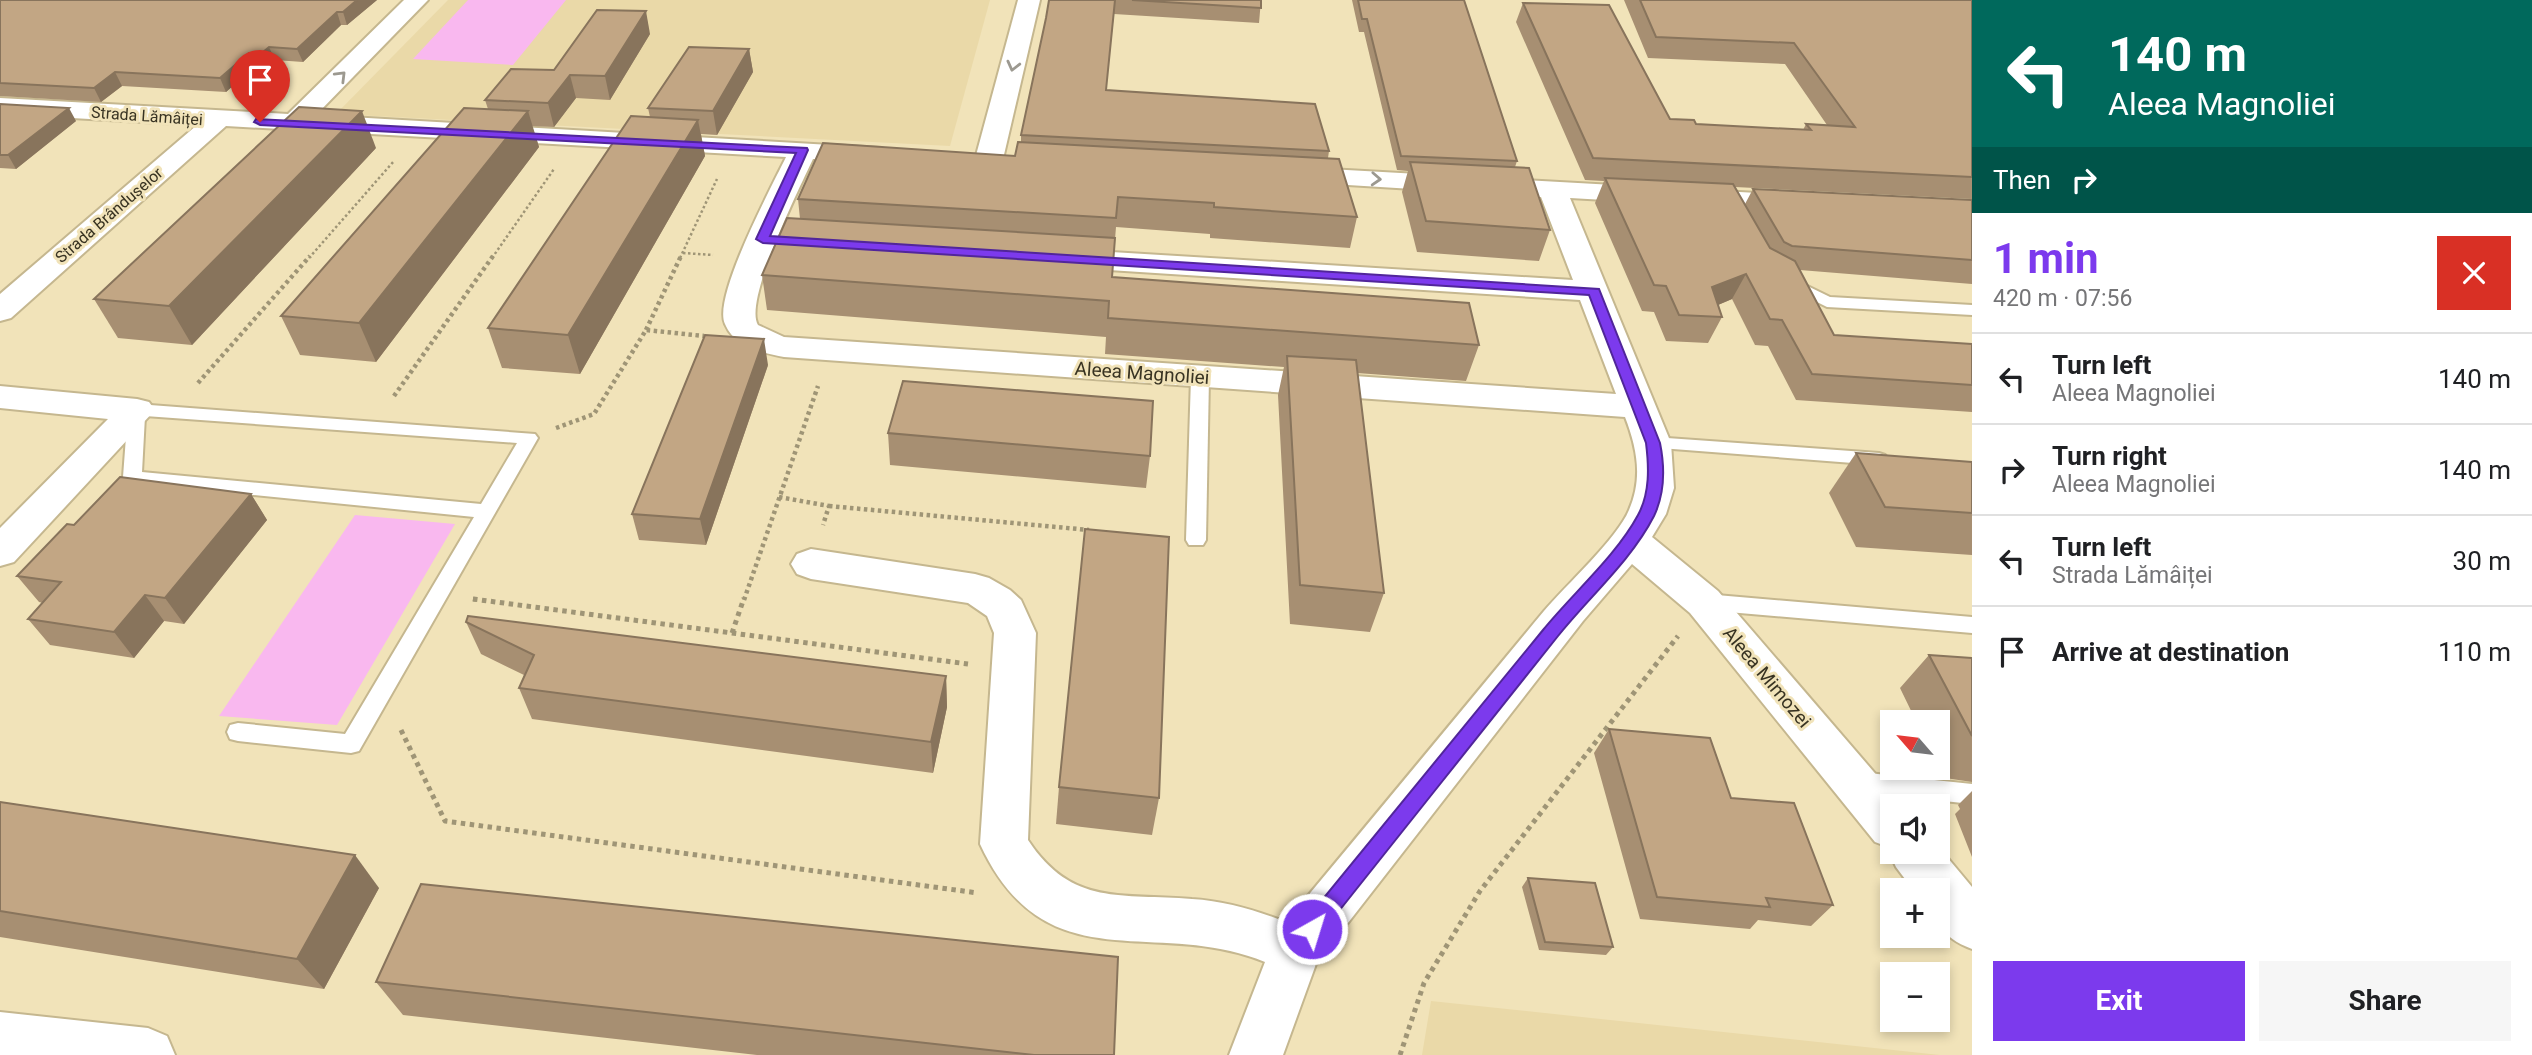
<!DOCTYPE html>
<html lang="en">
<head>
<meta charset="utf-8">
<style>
  body { margin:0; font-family:Roboto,sans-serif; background:#f6f6f6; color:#202124; height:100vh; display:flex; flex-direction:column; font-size:26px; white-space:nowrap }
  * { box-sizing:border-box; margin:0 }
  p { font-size:23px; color:#757577 }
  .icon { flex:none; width:38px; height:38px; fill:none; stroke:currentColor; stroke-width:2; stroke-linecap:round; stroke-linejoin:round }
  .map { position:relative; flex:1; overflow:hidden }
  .side { display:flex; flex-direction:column; background:#fff; width:560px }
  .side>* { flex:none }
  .banner { background:#00695c; color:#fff; overflow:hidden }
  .needle { width:46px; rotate:298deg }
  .fabs { position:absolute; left:1880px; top:710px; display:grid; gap:14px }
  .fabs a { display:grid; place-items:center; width:70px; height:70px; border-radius:0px; background:#fff; box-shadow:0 4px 10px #0003; font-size:35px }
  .pin { position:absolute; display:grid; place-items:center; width:60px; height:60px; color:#fff; margin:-72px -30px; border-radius:50% 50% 50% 0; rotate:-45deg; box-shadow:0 0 7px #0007 }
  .pin .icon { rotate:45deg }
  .me { position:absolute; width:77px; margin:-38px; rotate:39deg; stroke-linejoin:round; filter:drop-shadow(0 0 5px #0008) }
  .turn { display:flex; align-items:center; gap:24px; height:147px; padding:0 21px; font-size:32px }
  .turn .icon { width:91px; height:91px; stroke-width:2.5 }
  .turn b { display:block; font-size:49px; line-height:60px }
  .then { display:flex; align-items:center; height:66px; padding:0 21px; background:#0003; gap:14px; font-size:26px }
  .round { display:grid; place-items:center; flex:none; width:74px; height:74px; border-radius:0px; background:#f6f6f6 }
  .summary { display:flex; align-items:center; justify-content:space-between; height:119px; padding:0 21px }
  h1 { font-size:42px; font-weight:700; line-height:52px; color:#7c3aed }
  .action { display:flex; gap:14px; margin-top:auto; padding:14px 21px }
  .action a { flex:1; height:80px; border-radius:0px; background:#7c3aed; color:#fff; font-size:28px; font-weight:700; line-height:80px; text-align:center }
  .action a+a { background:#f6f6f6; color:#202124 }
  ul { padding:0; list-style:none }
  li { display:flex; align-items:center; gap:21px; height:91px; padding:0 21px; border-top:2px solid #e0e0e0 }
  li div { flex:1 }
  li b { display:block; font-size:26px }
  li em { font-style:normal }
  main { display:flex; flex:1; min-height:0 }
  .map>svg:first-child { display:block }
  .built { fill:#ead9a8 }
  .green { fill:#f9b8ef }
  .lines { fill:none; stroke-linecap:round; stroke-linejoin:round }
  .service-casing { stroke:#c5b78f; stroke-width:4 }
  .minor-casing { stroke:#c5b78f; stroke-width:4 }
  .path-far2 { stroke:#9f9576; stroke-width:2.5; stroke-dasharray:2.5 2.5; stroke-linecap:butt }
  .path-far1 { stroke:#9f9576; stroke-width:4.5; stroke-dasharray:3.5 3.5; stroke-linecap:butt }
  .path { stroke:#9f9576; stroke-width:5; stroke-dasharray:4.5 4.5; stroke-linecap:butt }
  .service { fill:#fff; fill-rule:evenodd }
  .minor { fill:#fff; fill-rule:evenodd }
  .wall { fill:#a78f72 }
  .shaded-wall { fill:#88745c }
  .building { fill:#c2a684; stroke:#88745c; stroke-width:2 }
  .oneway { stroke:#9c9990 }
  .route { fill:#7c3aed; stroke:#51269a; stroke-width:2 }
  .labels { text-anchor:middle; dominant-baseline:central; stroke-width:6; stroke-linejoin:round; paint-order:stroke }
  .far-street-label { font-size:16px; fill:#383322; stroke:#f1e3b9 }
  .street-label { font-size:19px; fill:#383322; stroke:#f1e3b9 }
</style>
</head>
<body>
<main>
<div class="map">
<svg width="1972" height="1055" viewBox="0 0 1972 1055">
  <rect width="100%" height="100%" fill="#f1e3b9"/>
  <g class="built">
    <path d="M448 0H990L950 146 336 114Z"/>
    <path d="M1431 1001 1940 1055H1422Z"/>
  </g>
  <g class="green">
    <path d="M468 0H566L513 65 413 59Z"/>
    <path d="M355 515 455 524 337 725 219 716Z"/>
  </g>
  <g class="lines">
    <g class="service-casing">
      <g id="service">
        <path d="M1789 277 1830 297 1972 305V315L1827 307 1783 285 1781 282Z"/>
        <path d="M1200 372 1209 377 1206 540 1203 545H1189L1186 540 1191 377Z"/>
        <path d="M137 404 535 434 538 438 359 751 351 753 238 741 230 739 227 732 230 725 238 723 345 734 474 517 125 482 123 477 128 410ZM145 416 517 443 481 504 142 472Z"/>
        <path d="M1653 437 1879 453 1885 455 1888 459 1885 463 1879 465 1647 447 1644 443Z"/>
        <path d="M1705 594 1972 617V633L1705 610 1698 607 1695 602 1698 597Z"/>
        <path d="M1859 772 1972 784V804L1859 792 1851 789 1847 782 1851 775Z"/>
      </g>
    </g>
    <g class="minor-casing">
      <g id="minor">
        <path d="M404 0H428L316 115 882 148 886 154 882 160 872 162 813 159C800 187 743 301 758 325L784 337 1616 394 1580 300 1062 267 1051 264 1047 258 1051 252 1062 249 1573 280 1541 197 1283 181 1279 175 1283 169 1293 167 1809 196 1813 202 1809 208 1799 211 1570 198 1671 443 1674 488 1666 514 1652 537 1718 591 1904 807H1892V852H1937V845L1972 887V949C1939 936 1937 924 1937 891H1914L1896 867 1889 852 1891 848 1875 842 1690 613 1632 564 1583 621 1316 964 1283 1055H1229L1265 962C1154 916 1046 986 980 844L994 633 987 616 968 603 811 579 797 574 791 564 797 554 811 549 975 574 989 578 1010 590 1021 600 1036 633 1028 840C1072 907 1122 893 1192 899 1225 901 1255 910 1286 922 1372 819 1458 715 1544 611 1566 585 1617 539 1629 510 1643 478 1637 448 1625 417L784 357C761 352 735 348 725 324 712 298 772 186 786 157L226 126 11 318 0 321V294L197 125 0 114V98L288 114Z"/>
        <path d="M1018 0H1040L1003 159 999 165 989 167 979 165 975 159Z"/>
        <path d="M0 386 137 399 149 402 155 410 14 562 0 566V528L108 419 0 408Z"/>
        <path d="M0 1012 148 1028 167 1036 175 1055H0Z"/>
      </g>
    </g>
    <g class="path-far2">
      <path d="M683 253 713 255"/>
      <path d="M309 258 394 161"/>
      <path d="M492 258 554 169"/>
      <path d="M680 258 717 179"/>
    </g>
    <g class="path-far1">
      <path d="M646 330 681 256"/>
      <path d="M198 383 310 256"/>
      <path d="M394 396 493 256"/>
      <path d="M556 428 594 414 646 330 704 336"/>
      <path d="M779 497 829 506 823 525"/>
      <path d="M829 506 1089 530"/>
      <path d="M473 599 479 600"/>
      <path d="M744 600 818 386"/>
    </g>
    <g class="path">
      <path d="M473 599 968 664"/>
      <path d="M732 633 744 598"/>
      <path d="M401 730 445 821 978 893"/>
      <path d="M1400 1055 1424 983 1480 891 1678 636"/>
    </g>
    <use href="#service" class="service"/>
    <use href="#minor" class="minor"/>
  </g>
  <g class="wall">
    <path d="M0 0H377L347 25H341L303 62 275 60 268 67 255 66 226 92 122 86 101 102 0 96Z"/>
    <path d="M1049 0H1261L1259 23 1114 14 1106 90 1329 151 1328 158 1357 217 1350 248 1210 238V234L1116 227 1112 277 1479 345 1466 381 1357 373 1384 593 1370 632 1290 624 1278 395 1284 367 1105 354 1106 337 767 310 762 275 800 219 798 199 1015 156 1021 143V135L1046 18Z"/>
    <path d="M1352 0H1464L1517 161 1515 167 1550 230 1539 261 1417 252 1402 192 1408 171 1397 170 1364 32H1359Z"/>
    <path d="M1624 0H1972V199L1735 187 1745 204 1753 189 1972 200V284L1800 270 1834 335 1972 344V412L1796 400 1768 346 1755 345 1732 299 1718 305 1722 317 1708 343 1666 341 1654 312 1642 311 1595 203 1604 181 1585 180 1516 22 1523 3 1670 119 1696 124 1803 130 1806 124 1827 125 1785 64 1648 58Z"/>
    <path d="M650 34 610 100 576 98 554 127 532 126 539 147 376 362 300 355 281 316 488 109 485 100 554 70Z"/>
    <path d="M749 49 753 72 717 135 701 134 705 156 580 374 502 368 488 328 650 117 648 108Z"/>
    <path d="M0 104 76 121 16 169 0 168Z"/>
    <path d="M376 148 192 345 118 338 94 299Z"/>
    <path d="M768 365 706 545 639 540 632 514Z"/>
    <path d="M888 433 1150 456 1146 488 890 465Z"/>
    <path d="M1856 453 1972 462V555L1856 547 1829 493Z"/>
    <path d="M251 494 267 520 184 624 164 621 134 658 50 645 28 619 43 603 39 602 17 576 74 525Z"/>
    <path d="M466 622 946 676 947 707 933 773 532 719 519 688 524 675 481 654Z"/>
    <path d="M1929 655 1972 658V782L1945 778 1937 763V723H1917L1900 688Z"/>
    <path d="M1609 729 1731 798 1833 905 1811 926 1758 920 1750 929 1640 919 1594 753Z"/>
    <path d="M1059 787 1159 798 1152 835 1056 824Z"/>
    <path d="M1972 791V857L1955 814 1960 809 1958 805Z"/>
    <path d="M0 802 379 888 324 989 0 937Z"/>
    <path d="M1528 878 1613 947 1606 955 1539 950 1522 887Z"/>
    <path d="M376 982 1114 1055H757L403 1015Z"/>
  </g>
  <g class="shaded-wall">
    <path d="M357 0H377L347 25 343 12Z"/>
    <path d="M646 11 650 34 610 100 605 76Z"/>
    <path d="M337 12 341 25 303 62 297 49Z"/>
    <path d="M269 47 275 60 268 67 262 53Z"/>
    <path d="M749 49 753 72 717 135 713 111Z"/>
    <path d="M249 53 255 66 226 92 220 78Z"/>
    <path d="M115 72 122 86 101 102 94 88Z"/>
    <path d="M570 75 576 98 554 127 548 103Z"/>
    <path d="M69 108 76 121 16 169 8 155Z"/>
    <path d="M362 111 376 148 192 345 169 306Z"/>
    <path d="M528 111 539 147 376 362 359 323Z"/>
    <path d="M698 120 705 156 580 374 568 335Z"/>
    <path d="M1746 274 1732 299 1699 313 1712 287Z"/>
    <path d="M764 339 768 365 706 545 700 519Z"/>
    <path d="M251 494 267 520 184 624 165 598Z"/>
    <path d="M145 595 164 621 134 658 114 632Z"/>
    <path d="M946 676 947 707 933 773 931 742Z"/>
    <path d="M355 855 379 888 324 989 297 959Z"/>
  </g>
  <g class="building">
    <path d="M0 0H357L343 12H337L297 49 269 47 262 53H249L220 78 115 72 94 88 0 83Z"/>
    <path d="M1049 0H1115L1106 90 1315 104 1329 151 1021 135 1046 18Z"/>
    <path d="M1132 0H1261V8Z"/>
    <path d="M1358 0H1464L1517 161 1401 156 1367 19H1362Z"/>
    <path d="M1640 0H1972V177L1593 158 1523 3 1609 5 1670 119 1694 120 1696 124 1811 130 1806 124 1855 127 1794 43 1656 37Z"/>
    <path d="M597 10 646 11 605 76 570 75 548 103 485 100 511 69 554 70Z"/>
    <path d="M689 47 749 49 713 111 648 108Z"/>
    <path d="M0 104 69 108 8 155H0Z"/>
    <path d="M299 107 362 111 169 306 94 299Z"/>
    <path d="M464 108 528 111 359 323 281 316Z"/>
    <path d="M631 116 698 120 568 335 488 328Z"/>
    <path d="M1018 142 1339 159 1357 217 1214 207V203L1118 197 1116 218 798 199 823 143 1015 156Z"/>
    <path d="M1410 162 1529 168 1550 230 1426 221Z"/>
    <path d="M1605 178 1733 184 1770 248 1795 261 1834 335 1972 344V385L1812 374 1782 320 1770 319 1746 274 1712 287 1722 317 1679 315 1666 286 1654 285Z"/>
    <path d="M1753 189 1972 200V260L1792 246 1784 242Z"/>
    <path d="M787 218 1115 238 1112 277 1469 303 1479 345 1108 318 1109 301 762 275Z"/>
    <path d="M705 335 764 339 700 519 632 514Z"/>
    <path d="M1287 356 1356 360 1384 593 1300 585Z"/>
    <path d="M903 381 1153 401 1150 456 888 433Z"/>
    <path d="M1856 453 1972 462V513L1885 507Z"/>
    <path d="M120 477 251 494 165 598 145 595 114 632 28 619 61 582 17 576 67 524 74 525Z"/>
    <path d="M1085 529 1169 537 1159 798 1059 787Z"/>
    <path d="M468 616 946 676 931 742 519 688 534 655 466 622Z"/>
    <path d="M1929 655 1972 658V736Z"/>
    <path d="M1609 729 1710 738 1731 798 1794 803 1833 905 1766 898 1770 907 1657 897Z"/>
    <path d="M0 802 355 855 297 959 0 911Z"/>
    <path d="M1528 878 1595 883 1613 947 1545 942Z"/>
    <path d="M421 884 1118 957 1114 1055H1034L376 982Z"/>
  </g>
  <defs><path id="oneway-chevron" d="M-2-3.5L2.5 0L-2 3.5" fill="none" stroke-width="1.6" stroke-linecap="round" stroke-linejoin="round" transform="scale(1.75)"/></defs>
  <g class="oneway">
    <use href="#oneway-chevron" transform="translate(1013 66) rotate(104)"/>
    <use href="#oneway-chevron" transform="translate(341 76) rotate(-45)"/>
    <use href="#oneway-chevron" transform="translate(1376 179) rotate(3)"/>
  </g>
  <path class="route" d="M256 119 807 148 808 150 770 236 1599 289 1660 443C1665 468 1665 493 1654 516 1631 561 1589 597 1558 636 1478 736 1399 836 1319 936L1312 939 1304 936 1301 929 1304 922C1384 824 1464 727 1543 630 1573 593 1616 556 1638 515 1650 493 1649 467 1646 443L1589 295 763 243 756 239 796 153 260 125 254 122Z"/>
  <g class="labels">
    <g class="far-street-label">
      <text transform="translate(147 116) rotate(4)">Strada Lămâiței</text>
      <text transform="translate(109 215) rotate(-41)">Strada Brândușelor</text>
    </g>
    <g class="street-label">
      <text transform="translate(1142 373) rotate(4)">Aleea Magnoliei</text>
      <text transform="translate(1767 677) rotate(50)">Aleea Mimozei</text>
    </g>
  </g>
</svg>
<div class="fabs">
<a><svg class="needle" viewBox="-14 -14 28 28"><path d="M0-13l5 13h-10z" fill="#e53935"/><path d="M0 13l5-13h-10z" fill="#757577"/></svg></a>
<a><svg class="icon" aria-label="sound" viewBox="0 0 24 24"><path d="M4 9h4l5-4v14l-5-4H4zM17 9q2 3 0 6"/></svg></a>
<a>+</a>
<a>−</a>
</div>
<div class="pin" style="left:260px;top:122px;background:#d93025"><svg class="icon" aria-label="arrive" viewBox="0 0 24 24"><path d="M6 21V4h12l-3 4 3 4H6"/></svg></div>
<svg class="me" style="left:1312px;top:929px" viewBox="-20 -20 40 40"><circle r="17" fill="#7c3aed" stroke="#fff" stroke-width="3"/><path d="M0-11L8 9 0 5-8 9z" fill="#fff"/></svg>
</div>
<section class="side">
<div class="banner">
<div class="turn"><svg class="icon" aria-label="left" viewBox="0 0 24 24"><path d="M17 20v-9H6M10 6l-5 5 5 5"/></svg><div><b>140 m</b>Aleea Magnoliei</div></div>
<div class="then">Then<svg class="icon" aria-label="right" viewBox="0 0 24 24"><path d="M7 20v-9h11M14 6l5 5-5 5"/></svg></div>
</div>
<div class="summary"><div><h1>1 min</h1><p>420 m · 07:56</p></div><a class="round" style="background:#d93025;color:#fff"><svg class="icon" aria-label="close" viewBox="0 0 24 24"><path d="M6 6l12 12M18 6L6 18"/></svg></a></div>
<ul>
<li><svg class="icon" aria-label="left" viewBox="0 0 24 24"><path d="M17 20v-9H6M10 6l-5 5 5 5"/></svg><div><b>Turn left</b><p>Aleea Magnoliei</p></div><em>140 m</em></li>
<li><svg class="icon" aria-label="right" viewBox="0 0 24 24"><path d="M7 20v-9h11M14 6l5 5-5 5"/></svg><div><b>Turn right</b><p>Aleea Magnoliei</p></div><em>140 m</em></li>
<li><svg class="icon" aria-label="left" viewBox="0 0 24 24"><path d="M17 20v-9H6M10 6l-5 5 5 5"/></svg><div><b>Turn left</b><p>Strada Lămâiței</p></div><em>30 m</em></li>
<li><svg class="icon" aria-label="arrive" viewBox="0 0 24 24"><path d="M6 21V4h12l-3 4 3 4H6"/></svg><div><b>Arrive at destination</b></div><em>110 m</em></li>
</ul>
<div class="action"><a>Exit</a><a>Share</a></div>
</section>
</main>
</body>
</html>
